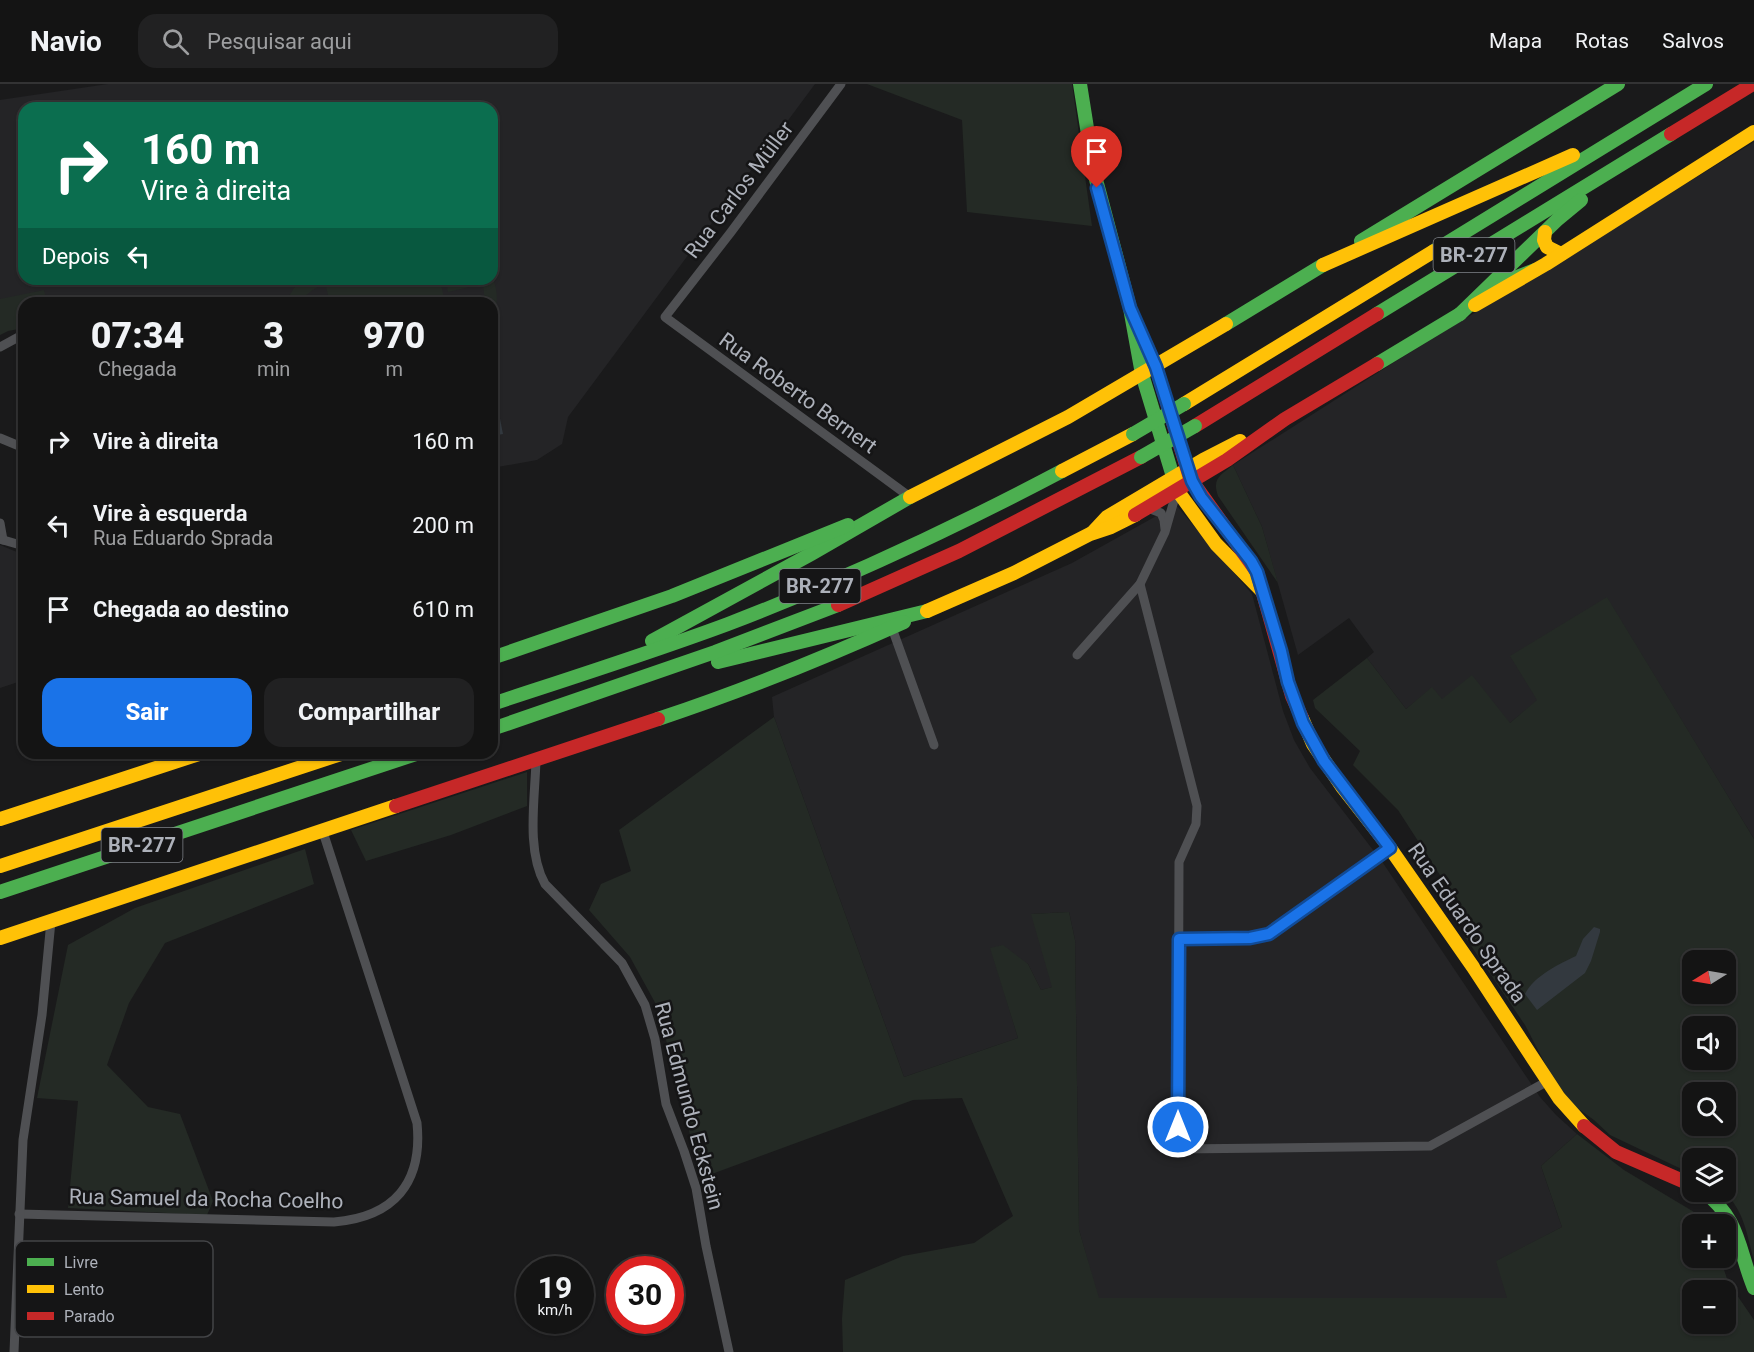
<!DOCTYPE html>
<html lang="pt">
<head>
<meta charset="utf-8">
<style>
  body { margin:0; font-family:Roboto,sans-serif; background:#212122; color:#f1f3f6; height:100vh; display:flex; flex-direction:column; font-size:22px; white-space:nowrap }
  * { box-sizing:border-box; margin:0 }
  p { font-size:20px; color:#9d9ea0 }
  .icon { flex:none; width:33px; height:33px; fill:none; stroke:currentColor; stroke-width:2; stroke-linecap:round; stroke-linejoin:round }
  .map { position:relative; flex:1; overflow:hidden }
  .sheet { position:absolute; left:18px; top:213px; width:480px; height:462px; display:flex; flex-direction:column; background:#141414; border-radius:18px; box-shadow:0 2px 4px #0004,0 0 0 2px #333334 }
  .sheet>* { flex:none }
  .hud { position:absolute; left:18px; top:18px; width:480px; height:183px; border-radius:18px; box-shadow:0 2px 4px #0004,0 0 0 2px #333334; background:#0b6e4f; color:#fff; overflow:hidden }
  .needle { width:39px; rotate:259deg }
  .fabs { position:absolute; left:1682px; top:866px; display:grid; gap:12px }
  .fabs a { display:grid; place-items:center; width:54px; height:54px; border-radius:12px; background:#141414; box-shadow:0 2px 4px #0004,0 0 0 2px #333334; font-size:30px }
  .speed { position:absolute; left:516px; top:1172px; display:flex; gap:12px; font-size:30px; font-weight:700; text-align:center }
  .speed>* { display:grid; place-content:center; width:78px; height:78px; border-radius:50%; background:#141414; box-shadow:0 2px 4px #0004,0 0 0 2px #333334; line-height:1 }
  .speed small { font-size:15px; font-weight:400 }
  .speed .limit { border:9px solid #d22; background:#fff; color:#111 }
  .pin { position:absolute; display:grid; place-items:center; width:51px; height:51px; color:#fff; margin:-62px -26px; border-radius:50% 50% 50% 0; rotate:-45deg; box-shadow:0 0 6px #0007 }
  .pin .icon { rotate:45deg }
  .me { position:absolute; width:66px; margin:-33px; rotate:0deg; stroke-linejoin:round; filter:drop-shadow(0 0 4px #0008) }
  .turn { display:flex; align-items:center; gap:21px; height:126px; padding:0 24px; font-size:27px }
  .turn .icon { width:78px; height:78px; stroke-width:2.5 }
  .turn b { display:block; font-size:42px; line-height:51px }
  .then { display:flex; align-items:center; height:57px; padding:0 24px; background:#0003; gap:12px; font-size:22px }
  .eta { display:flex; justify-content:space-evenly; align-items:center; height:102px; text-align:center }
  .eta b { font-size:36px; font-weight:800; line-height:42px }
  .action { display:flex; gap:12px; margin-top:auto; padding:12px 24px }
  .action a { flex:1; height:69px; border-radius:18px; background:#1a73e8; color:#fff; font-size:24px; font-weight:800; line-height:69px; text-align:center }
  .action a+a { background:#212122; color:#f1f3f6 }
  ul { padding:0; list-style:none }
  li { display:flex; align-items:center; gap:18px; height:84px; padding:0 24px }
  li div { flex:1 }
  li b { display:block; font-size:22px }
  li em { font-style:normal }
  header { display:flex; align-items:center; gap:36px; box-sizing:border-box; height:84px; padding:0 30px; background:#141414; border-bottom:2px solid #333334 }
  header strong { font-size:28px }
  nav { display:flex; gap:33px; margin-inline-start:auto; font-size:21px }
  .search { width:420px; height:54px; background:#212122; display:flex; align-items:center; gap:15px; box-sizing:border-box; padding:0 21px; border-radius:18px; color:#9d9ea0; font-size:22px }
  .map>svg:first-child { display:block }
  .built { fill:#242426; fill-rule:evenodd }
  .green { fill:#242a25; fill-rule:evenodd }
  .water { fill:#33393f }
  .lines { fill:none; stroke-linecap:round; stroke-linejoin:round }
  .street { stroke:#4f5053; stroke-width:9 }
  .fast { stroke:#4caf50; stroke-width:14 }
  .slow { stroke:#ffc107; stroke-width:14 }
  .jam { stroke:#c62828; stroke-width:14 }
  .fast-bridge { stroke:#4caf50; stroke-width:14 }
  .route-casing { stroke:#114b97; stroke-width:15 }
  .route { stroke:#1a73e8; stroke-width:10 }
  .labels { text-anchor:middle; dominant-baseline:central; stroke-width:5; stroke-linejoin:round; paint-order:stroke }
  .shield { fill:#151516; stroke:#7f8289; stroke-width:1.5 }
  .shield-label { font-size:20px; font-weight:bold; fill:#adb1ba }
  .street-label { font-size:21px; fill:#adb1ba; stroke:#151516 }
  .key { fill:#151516; stroke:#434447; stroke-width:1.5 }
  .key-label { font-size:16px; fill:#adb1ba }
</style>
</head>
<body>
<header>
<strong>Navio</strong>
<div class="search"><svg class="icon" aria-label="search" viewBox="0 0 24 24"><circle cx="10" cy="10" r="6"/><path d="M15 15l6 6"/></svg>Pesquisar aqui</div>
<nav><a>Mapa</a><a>Rotas</a><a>Salvos</a></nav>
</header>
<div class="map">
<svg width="1754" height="1268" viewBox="0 0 1754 1268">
  <rect width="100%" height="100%" fill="#1a1a1b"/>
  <g class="built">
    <path d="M108 0H815L568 333 562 360 537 376 492 384V219H24L0 216V16ZM24 24H492V195H24Z"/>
    <path d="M1754 58V755L1607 514 1538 616 1510 639 1442 616 1432 604 1406 625 1367 574 1374 568 1349 534 1298 571 1262 443 1233 381 1396 277Z"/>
    <path d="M1176 421 1252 510 1283 627 1294 656 1310 684 1383 779 1540 1013 1556 1031 1577 1050 1541 1082 1562 1143 1497 1177 1508 1214H1098L1079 1146 1075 856 1069 828 1032 830 1053 903 1041 906 1028 880 991 864 1018 954 904 993 774 633 772 613 1072 479Z"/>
    <path d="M0 461 24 471V596L0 604Z"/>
  </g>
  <g class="green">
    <path d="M867 0H1072L1092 142 967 128 962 36Z"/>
    <path d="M492 193C499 208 498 222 492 237V219H485L483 200 448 208 447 203 480 195H492Z"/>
    <path d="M305 195H345C327 199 311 202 300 219H285L294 204Z"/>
    <path d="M360 195H440L445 219H330L326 203Z"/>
    <path d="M44 206 47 219H24V244L8 247 0 251V215Z"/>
    <path d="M1233 381 1262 443 1278 499 1218 412C1212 394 1220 392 1233 381Z"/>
    <path d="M1607 513 1754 755V1176C1746 1149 1745 1127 1723 1107H1725V1074H1692V1090L1610 1051 1594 1036 1573 1021 1551 991 1525 941 1461 847 1471 839 1398 726 1353 681 1360 667 1315 624 1313 616 1367 574 1406 625 1432 603 1442 615 1472 591 1510 639 1537 616 1510 572ZM1692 876H1725V909H1692ZM1692 942H1725V975H1692ZM1692 1008H1725V1041H1692Z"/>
    <path d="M774 633 904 993 1018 954 990 864 1003 861 1028 880 1041 906 1052 903 1031 830 1069 828 1075 856 1079 1146 1099 1214H1507L1496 1177 1562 1143 1541 1082 1577 1050 1624 1086 1709 1137 1710 1140H1692V1173H1720L1728 1198 1754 1236V1268H843L842 1235 845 1196 903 1172 974 1159 1013 1132 962 1014 913 1016 701 1094 658 924 630 873 589 826 601 800 631 787 619 746ZM1692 1206H1725V1239H1692Z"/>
    <path d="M527 688V722L451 751 366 777 351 746Z"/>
    <path d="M305 765 314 800 165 859 129 919 107 981 148 1023 180 1030 213 1117 207 1131 68 1124 78 1017 37 1014 68 861 135 824Z"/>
  </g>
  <g class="water">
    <path d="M492 294 503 350 492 352Z"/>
    <path d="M1594 843 1600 845V848L1591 877 1585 889 1537 926 1525 910C1534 892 1559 880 1576 872L1583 855Z"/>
  </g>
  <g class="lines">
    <g class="street">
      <path d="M841 0 731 148 665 233 910 413"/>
      <path d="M0 263 24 250"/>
      <path d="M0 354 24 364"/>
      <path d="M1148 424 1161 429 1164 436 1165 445"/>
      <path d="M0 439 3 456"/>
      <path d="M0 455 24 462"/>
      <path d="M1140 500 1197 722 1196 740 1179 778 1178 1065 1430 1062 1548 997"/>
      <path d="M892 544 934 661"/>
      <path d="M1077 571 1140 500 1165 448 1177 406"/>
      <path d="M536 676C535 715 526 766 545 800L622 879 645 921 655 955 666 1020 684 1067 696 1104 706 1162 729 1268"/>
      <path d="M1179 854H1250L1269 850 1390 764"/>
      <path d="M19 1130 334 1138C394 1133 423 1099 417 1039L323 748"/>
      <path d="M14 1268 23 1056 42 931 51 837"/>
    </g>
    <g class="fast">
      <path d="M1080 0 1094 88 1130 224 1142 290 1177 406"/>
      <path d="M1361 157 1618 0"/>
      <path d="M1434 167 1706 0"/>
      <path d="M1494 198 1509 196 1535 186"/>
      <path d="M1377 230 1671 50"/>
      <path d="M1460 230 1558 135 1581 116"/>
      <path d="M1226 240 1323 181"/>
      <path d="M1377 280 1460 230"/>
      <path d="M652 557 811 470 910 413"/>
      <path d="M492 574 672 512 848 441"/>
      <path d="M718 578 927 527"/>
      <path d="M492 620C571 594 650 569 728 540 843 496 954 444 1062 387"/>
      <path d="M658 635C742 607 824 574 904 538"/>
      <path d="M492 645 715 568 838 521"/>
      <path d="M0 808 419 669"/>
      <path d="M1703 1107C1740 1135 1738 1165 1754 1204"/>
    </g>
    <g class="slow">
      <path d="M1545 148 1544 156 1547 163 1561 170"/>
      <path d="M1323 181 1573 71"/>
      <path d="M1475 221 1546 180 1754 48"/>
      <path d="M1184 320 1434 167"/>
      <path d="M1062 387 1133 350"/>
      <path d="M1177 406 1216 460 1262 507"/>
      <path d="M910 413 1068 333 1226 240"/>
      <path d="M1093 448 1107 433 1203 376 1240 357"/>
      <path d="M927 527 1014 489 1090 450 1111 443 1135 431"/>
      <path d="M1302 634 1313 660 1343 704 1390 764 1473 883 1559 1014 1584 1042"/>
      <path d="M0 735 202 669"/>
      <path d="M0 782 344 669"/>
      <path d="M0 854 396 722"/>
    </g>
    <g class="jam">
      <path d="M1671 50 1753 0"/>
      <path d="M1140 247 1156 283 1190 394"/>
      <path d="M1195 342 1377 230"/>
      <path d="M1192 397 1257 488 1292 612 1302 634"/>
      <path d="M1135 431 1227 376 1285 335 1377 280"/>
      <path d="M838 521 959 467 1141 373"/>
      <path d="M396 722 658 635"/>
      <path d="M1584 1042 1616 1068 1692 1101"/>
    </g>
    <g class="fast-bridge">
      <path d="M1133 350 1184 320"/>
      <path d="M1141 373 1195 342"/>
    </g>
  </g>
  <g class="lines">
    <g class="route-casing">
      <path id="route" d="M1097 104 1130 224 1156 283 1192 397 1201 413 1251 477 1257 488 1281 567 1288 598 1303 639 1324 677 1390 764 1269 850 1250 854 1179 855 1178 1043"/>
    </g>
    <use href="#route" class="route"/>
  </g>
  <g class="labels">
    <g class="shield">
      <rect x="1433.5" y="154" width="81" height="34" rx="4.5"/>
      <rect x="779.5" y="485" width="81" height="34" rx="4.5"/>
      <rect x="101.5" y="744" width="81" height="34" rx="4.5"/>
    </g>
    <g class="shield-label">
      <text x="1474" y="171">BR-277</text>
      <text x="820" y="502">BR-277</text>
      <text x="142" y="761">BR-277</text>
    </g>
    <g class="street-label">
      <text transform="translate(739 106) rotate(-53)">Rua Carlos Müller</text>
      <text transform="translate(798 309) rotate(36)">Rua Roberto Bernert</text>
      <text transform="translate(1467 839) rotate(55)">Rua Eduardo Sprada</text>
      <text transform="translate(689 1022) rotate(75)">Rua Edmundo Eckstein</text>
      <text transform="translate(206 1115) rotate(1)">Rua Samuel da Rocha Coelho</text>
    </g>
  </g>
  <rect x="15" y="1157" width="198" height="96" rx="9" class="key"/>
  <rect x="27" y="1174" width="27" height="8" fill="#4caf50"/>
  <rect x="27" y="1201" width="27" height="8" fill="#ffc107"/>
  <rect x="27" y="1228" width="27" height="8" fill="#c62828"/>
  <g class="key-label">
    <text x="64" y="1184">Livre</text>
    <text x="64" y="1211">Lento</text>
    <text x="64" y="1238">Parado</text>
  </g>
</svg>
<div class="fabs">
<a><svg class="needle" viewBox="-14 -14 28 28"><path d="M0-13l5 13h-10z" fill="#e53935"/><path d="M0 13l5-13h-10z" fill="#9d9ea0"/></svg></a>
<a><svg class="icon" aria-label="sound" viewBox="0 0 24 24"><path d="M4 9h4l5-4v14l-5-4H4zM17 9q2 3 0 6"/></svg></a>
<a><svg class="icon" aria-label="search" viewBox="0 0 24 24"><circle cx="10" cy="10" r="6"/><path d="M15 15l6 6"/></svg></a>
<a><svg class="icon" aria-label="layers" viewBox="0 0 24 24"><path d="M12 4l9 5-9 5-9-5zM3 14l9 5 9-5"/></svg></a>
<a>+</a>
<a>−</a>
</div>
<div class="speed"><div>19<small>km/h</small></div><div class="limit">30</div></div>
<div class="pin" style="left:1097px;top:104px;background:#d93025"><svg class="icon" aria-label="arrive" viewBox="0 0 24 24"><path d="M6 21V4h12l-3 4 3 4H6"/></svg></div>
<svg class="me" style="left:1178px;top:1043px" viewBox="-20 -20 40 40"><circle r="17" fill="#1a73e8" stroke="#fff" stroke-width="3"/><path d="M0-11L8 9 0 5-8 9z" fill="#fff"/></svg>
<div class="hud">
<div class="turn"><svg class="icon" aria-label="right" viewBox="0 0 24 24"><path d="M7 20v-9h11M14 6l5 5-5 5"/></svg><div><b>160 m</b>Vire à direita</div></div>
<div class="then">Depois<svg class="icon" aria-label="left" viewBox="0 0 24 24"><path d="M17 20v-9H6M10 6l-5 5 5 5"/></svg></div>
</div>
<section class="sheet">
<div class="eta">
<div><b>07:34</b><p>Chegada</p></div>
<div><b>3</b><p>min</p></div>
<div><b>970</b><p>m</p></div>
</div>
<ul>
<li><svg class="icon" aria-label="right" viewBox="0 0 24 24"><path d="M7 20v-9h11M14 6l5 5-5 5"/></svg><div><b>Vire à direita</b></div><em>160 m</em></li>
<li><svg class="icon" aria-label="left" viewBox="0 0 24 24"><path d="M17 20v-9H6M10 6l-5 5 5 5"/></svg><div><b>Vire à esquerda</b><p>Rua Eduardo Sprada</p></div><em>200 m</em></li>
<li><svg class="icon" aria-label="arrive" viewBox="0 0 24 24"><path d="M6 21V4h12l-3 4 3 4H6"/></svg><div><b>Chegada ao destino</b></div><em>610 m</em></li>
</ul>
<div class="action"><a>Sair</a><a>Compartilhar</a></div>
</section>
</div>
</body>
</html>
